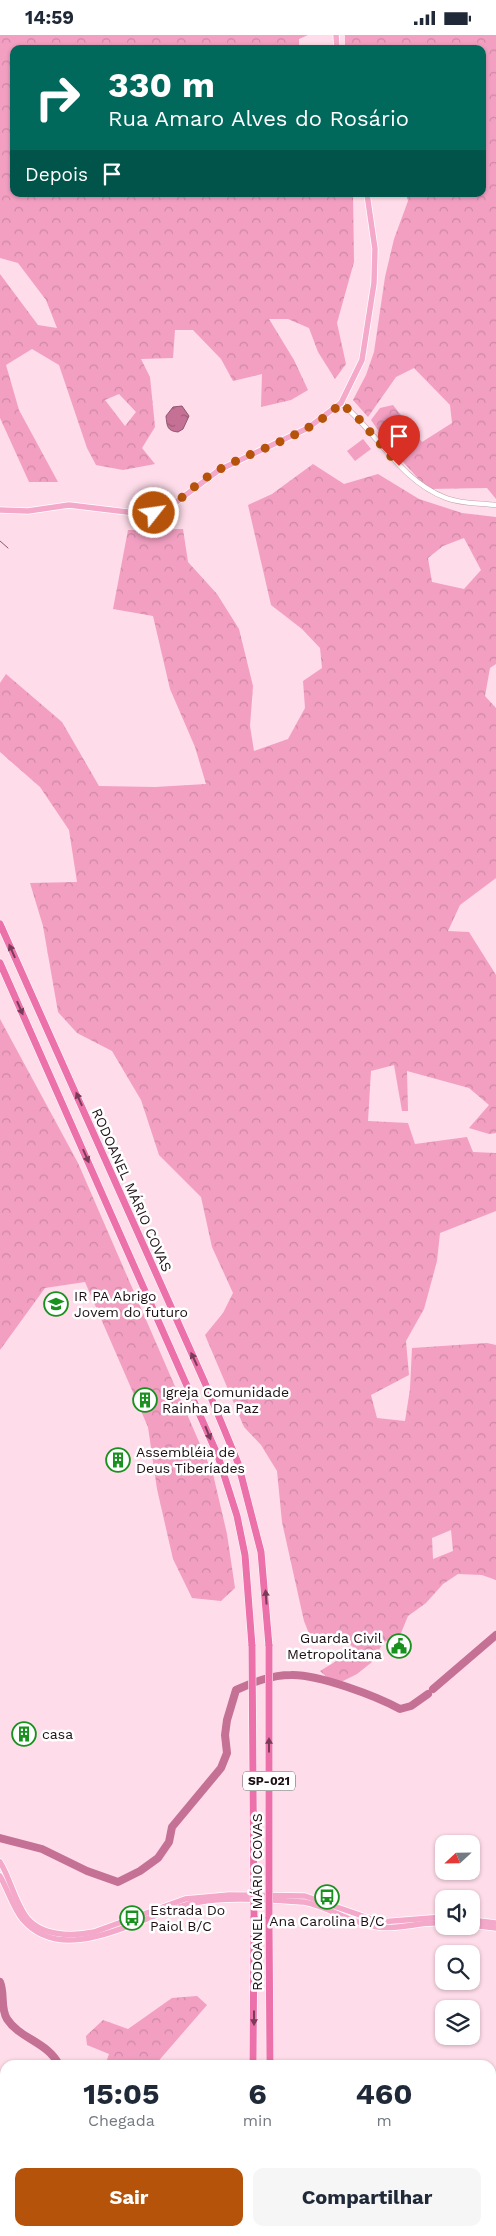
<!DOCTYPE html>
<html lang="pt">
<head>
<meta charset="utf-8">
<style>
  body { margin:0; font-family:"Work Sans",sans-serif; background:#f6f6f7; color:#1f2937; height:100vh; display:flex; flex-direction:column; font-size:19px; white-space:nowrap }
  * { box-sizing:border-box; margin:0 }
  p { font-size:16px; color:#747a83 }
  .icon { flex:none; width:28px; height:28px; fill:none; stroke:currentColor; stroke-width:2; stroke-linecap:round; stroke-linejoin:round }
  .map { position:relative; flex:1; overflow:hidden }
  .side { position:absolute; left:0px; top:2025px; width:496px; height:176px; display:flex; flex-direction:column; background:#fff; border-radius:15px 15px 0 0; box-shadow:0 1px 4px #0004 }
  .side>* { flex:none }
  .guide { position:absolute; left:10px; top:10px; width:476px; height:152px; border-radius:10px; box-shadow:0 1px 4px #0004; background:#00695c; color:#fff; overflow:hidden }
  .needle { width:32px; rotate:248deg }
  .fabs { position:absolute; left:435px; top:1800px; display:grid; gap:10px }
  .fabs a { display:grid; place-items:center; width:45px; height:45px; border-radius:10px; background:#fff; box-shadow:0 1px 4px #0004; font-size:25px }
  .pin { position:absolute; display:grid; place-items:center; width:42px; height:42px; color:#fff; margin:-51px -21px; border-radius:50% 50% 50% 0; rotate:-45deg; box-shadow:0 0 5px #0007 }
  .pin .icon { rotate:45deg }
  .me { position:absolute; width:55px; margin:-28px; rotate:60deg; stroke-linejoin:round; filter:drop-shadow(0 0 4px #0008) }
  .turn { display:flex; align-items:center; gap:18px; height:105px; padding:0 15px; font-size:22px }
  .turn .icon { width:65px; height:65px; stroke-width:2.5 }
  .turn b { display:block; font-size:35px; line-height:42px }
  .then { display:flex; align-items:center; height:48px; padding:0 15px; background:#0003; gap:10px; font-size:19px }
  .eta { display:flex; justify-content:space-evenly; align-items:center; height:85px; text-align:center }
  .eta b { font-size:30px; font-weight:700; line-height:35px }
  .cta { display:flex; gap:10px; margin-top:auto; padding:10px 15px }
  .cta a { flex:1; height:58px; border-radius:10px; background:#b45309; color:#fff; font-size:20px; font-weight:700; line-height:58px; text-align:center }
  .cta a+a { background:#f6f6f7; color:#1f2937 }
  .status { display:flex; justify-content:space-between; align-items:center; height:35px; padding:0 25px; background:#fff; direction:ltr }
  .status svg { height:14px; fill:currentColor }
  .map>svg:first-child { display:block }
  .forest { fill:url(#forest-crowns); fill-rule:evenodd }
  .pitch { fill:#f29fc1 }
  .water { fill:url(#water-ripples); stroke:#92546f }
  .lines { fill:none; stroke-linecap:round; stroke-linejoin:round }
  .stream { stroke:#92546f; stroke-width:1 }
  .river { stroke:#c57196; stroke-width:8 }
  .minor-casing { stroke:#c2a2ae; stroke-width:5.5 }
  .major-casing { stroke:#fff; stroke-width:7 }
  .highway-casing { stroke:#fff; stroke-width:8 }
  .minor { stroke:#fff; stroke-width:4.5 }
  .major { stroke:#f4a9cb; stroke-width:5.5 }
  .highway { stroke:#ec70a9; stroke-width:7 }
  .highway-bridge-casing { stroke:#fff; stroke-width:8; stroke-linecap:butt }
  .highway-bridge { stroke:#ec70a9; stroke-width:7 }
  .oneway { fill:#7a3b58 }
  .route { stroke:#b45309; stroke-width:9; stroke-dasharray:0 16.2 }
  .labels { text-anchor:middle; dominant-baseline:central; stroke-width:5; stroke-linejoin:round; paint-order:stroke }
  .shield { fill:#fff; stroke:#60585b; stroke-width:1 }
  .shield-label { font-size:12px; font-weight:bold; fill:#1c1015 }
  .street-label { font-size:14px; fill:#1c1015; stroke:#fff }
  .poi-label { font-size:14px; fill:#1c1015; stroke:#fff; text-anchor:start }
</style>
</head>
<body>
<div class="status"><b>14:59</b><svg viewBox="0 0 49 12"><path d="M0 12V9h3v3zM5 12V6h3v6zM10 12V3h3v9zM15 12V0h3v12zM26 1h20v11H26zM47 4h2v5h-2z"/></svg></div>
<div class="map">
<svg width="496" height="2201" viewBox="0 0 496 2201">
  <defs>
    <pattern id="forest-crowns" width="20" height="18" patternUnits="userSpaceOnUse" patternTransform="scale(1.25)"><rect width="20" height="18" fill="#f29fc1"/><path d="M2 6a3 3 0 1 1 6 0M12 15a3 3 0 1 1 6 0" fill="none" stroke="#cf88a5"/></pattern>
    <pattern id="water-ripples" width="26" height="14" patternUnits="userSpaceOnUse" patternTransform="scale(1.25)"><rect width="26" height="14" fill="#c57196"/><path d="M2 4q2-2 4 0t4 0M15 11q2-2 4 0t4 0" fill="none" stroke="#9f5b79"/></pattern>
  </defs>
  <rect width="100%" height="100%" fill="#fedce9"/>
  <g class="forest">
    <path d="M0 0H308L299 4V14H14V159H353L354 227 337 288 346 329 335 344 318 317 309 293 288 284H269L294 325 308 355 291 365 261 372 262 339 233 346 221 324 193 295H175L173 323 141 324 150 342 155 392 142 413 155 429 123 435 96 430 87 413 59 330 32 314 6 330 19 375 58 447H29L0 383V239L38 290 57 293 46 265 18 228 0 223ZM119 359 136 377 125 391 105 365Z"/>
    <path d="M345 0H496V464L487 453 428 454 391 414 371 385 380 373 393 370 422 407 452 388 450 370 414 333 396 342 368 382 353 365 366 340 374 317 385 242 394 204 408 166 406 159H482V14H345Z"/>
    <path d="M313 429 344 449 378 439 419 464 462 478 496 482V629L490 633 485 661 496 673V843L460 870 448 896 469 897 496 940V1098L489 1099 469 1093 489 1070 469 1053 407 1036 408 1076H402L394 1030 371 1036 368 1086 408 1088 415 1109 467 1102 473 1117 496 1118V1176L440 1198 437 1226 424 1274 406 1306 409 1340 371 1360 377 1383 405 1386 410 1354 412 1313 487 1308 496 1310V1545L482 1540 458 1539 443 1549 426 1568 408 1581 401 1598 383 1608 372 1627 357 1639 335 1650 320 1636 356 1614 345 1606H312L304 1586 282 1487 277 1436 261 1410 244 1392 205 1300 223 1278 233 1258 212 1212 201 1162 159 1120 141 1065 112 1016 77 998 58 977 43 891 30 848 77 847 69 795 40 752 0 717V648L6 639 62 687 99 751 155 752 206 749 195 712 170 654 153 581 113 574 128 495 183 494 188 527 217 559 239 594 253 651 250 691 254 716 288 704 305 673 303 646 322 633 320 613 302 594 271 570 248 470 272 459ZM464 503 481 535 464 554 432 547 428 523 443 511ZM451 1495 453 1516 433 1524 432 1503Z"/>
    <path d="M0 984 78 1128 213 1439 227 1499 235 1553 221 1566 192 1563 173 1524 157 1454 148 1392 85 1247 45 1253 0 1315Z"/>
    <path d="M197 1961 207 1970 155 2030H105L109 2019 87 2010 86 2001 103 1985 128 1994 172 1963Z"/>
  </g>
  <path class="pitch" d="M363 404 371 414 355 426 347 416Z"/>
  <path class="water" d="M182 371 189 381 183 394 178 397C167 396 167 391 166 381L173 372Z"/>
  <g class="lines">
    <path class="stream" d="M0 506 8 513"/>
    <g class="river">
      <path d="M433 1654 496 1600"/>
      <path d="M0 1803 42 1814 87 1836 118 1847 140 1836 158 1823 169 1807 172 1792 221 1733 227 1718 225 1700 227 1685 236 1655C254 1647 271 1640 291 1640 318 1639 376 1661 400 1674L411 1671 428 1659"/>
      <path d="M0 1947C5 1959 0 1972 7 1984 20 2004 48 2007 59 2030"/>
      <path d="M195 2196 200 2201"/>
    </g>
    <g class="minor-casing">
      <path id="minor" d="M341 368C378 398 399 445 446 463 461 469 480 468 496 470"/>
    </g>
    <g class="major-casing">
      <g id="major">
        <path d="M336 0 337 14"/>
        <path d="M0 475 28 476 69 470 144 479 158 478 167 474 219 435 308 393 341 368 362 325 374 248 375 214 367 159"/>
        <path d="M0 1827C10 1843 14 1864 25 1880 39 1901 71 1902 94 1897L185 1864 229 1860 305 1861 380 1887 444 1882"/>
        <path d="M0 1841C8 1855 13 1873 23 1885 67 1935 145 1877 194 1868 227 1861 270 1865 304 1867 330 1872 352 1889 378 1892 399 1895 422 1886 444 1888"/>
        <path d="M471 1885 496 1888"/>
        <path d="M471 1890 496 1893"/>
      </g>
    </g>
    <g class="highway-casing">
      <g id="highway">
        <path d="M0 889 205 1348 238 1428 261 1517 269 1611"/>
        <path d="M0 928 218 1421 237 1481 245 1520 252 1611"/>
        <path d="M269 1882 270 2030"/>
        <path d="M253 2030 254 1881"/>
        <path d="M253 2201V2196"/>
        <path d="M270 2201V2196"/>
      </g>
    </g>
    <use href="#minor" class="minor"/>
    <use href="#major" class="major"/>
    <use href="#highway" class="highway"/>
    <g class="highway-bridge-casing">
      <g id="highway-bridge">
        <path d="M252 1611 254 1881"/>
        <path d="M269 1882V1611"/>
      </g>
    </g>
    <use href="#highway-bridge" class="highway-bridge"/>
  </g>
  <defs><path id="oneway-solid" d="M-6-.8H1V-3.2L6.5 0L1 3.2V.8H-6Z" transform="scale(1.25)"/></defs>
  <g class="oneway">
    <use href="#oneway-solid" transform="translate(12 916) rotate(-114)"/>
    <use href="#oneway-solid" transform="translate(20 973) rotate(66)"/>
    <use href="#oneway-solid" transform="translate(79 1064) rotate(-114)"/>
    <use href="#oneway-solid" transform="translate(86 1121) rotate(66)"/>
    <use href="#oneway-solid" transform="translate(194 1324) rotate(-115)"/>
    <use href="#oneway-solid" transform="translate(208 1398) rotate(68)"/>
    <use href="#oneway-solid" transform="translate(266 1562) rotate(-94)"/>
    <use href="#oneway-solid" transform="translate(269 1710) rotate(-90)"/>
    <use href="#oneway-solid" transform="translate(254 1983) rotate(90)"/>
  </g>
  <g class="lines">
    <path class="route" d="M154 478C173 474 189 455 204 444 248 414 303 406 341 368L360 385 399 431"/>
  </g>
  <defs>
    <g id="school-ring" transform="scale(1.25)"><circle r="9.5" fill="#fff" stroke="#18911e" stroke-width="1.5"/><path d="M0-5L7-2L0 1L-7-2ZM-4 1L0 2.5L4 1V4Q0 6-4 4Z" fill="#18911e"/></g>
    <g id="building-ring" transform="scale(1.25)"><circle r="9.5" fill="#fff" stroke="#18911e" stroke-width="1.5"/><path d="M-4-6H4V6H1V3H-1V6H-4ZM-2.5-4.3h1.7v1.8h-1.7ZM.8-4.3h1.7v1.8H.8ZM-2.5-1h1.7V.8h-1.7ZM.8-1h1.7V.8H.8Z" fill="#18911e"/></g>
    <g id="civic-ring" transform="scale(1.25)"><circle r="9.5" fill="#fff" stroke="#18911e" stroke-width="1.5"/><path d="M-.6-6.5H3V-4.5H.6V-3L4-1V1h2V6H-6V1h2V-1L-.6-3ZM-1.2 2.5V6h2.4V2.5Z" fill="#18911e"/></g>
    <g id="bus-ring" transform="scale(1.25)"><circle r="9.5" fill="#fff" stroke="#18911e" stroke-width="1.5"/><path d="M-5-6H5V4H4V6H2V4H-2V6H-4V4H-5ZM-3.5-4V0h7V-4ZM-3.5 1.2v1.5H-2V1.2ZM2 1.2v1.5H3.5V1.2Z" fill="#18911e"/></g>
  </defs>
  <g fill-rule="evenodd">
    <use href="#school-ring" x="56" y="1269"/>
    <use href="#building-ring" x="145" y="1365"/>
    <use href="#building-ring" x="118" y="1425"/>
    <use href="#civic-ring" x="399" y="1611"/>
    <use href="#building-ring" x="24" y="1699"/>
    <use href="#bus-ring" x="327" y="1862"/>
    <use href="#bus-ring" x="132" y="1883"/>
  </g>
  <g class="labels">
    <rect class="shield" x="243" y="1736.5" width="52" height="19" rx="4"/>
    <g class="shield-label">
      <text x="269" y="1746">SP-021</text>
    </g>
    <g class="street-label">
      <text transform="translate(132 1155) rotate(66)">RODOANEL MÁRIO COVAS</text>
      <text transform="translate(257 1867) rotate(-90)">RODOANEL MÁRIO COVAS</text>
    </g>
    <g class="poi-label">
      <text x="74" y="1261">IR PA Abrigo<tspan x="74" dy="16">Jovem do futuro</tspan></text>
      <text x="162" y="1357">Igreja Comunidade<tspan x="162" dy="16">Rainha Da Paz</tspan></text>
      <text x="136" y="1417">Assembléia de<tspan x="136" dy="16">Deus Tiberíades</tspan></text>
      <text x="382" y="1603" text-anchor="end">Guarda Civil<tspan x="382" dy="16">Metropolitana</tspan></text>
      <text x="42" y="1699">casa</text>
      <text x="150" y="1875">Estrada Do<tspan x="150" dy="16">Paiol B/C</tspan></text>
      <text x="327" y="1886" text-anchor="middle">Ana Carolina B/C</text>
    </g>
  </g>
</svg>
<div class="fabs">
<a><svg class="needle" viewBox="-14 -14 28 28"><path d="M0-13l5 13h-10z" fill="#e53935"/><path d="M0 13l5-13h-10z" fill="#747a83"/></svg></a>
<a><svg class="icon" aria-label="sound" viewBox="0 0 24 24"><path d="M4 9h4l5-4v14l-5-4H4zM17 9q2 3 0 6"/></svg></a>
<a><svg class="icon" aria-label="search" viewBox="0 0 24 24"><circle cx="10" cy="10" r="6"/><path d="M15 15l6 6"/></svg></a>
<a><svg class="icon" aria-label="layers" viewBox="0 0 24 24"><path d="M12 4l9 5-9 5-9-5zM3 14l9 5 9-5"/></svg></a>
</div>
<div class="pin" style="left:399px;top:431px;background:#d93025"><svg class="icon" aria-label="arrive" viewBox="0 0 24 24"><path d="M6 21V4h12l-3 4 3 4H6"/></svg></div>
<svg class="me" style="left:154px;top:478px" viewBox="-20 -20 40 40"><circle r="17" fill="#b45309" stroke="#fff" stroke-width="3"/><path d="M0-11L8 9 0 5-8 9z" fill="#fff"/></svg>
<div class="guide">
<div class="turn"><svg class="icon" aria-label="right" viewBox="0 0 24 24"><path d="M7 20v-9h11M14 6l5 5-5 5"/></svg><div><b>330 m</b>Rua Amaro Alves do Rosário</div></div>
<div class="then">Depois<svg class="icon" aria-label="arrive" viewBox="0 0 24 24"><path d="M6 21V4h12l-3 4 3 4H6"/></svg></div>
</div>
<section class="side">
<div class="eta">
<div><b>15:05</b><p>Chegada</p></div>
<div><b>6</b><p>min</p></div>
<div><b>460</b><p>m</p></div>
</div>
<div class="cta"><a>Sair</a><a>Compartilhar</a></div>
</section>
</div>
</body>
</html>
